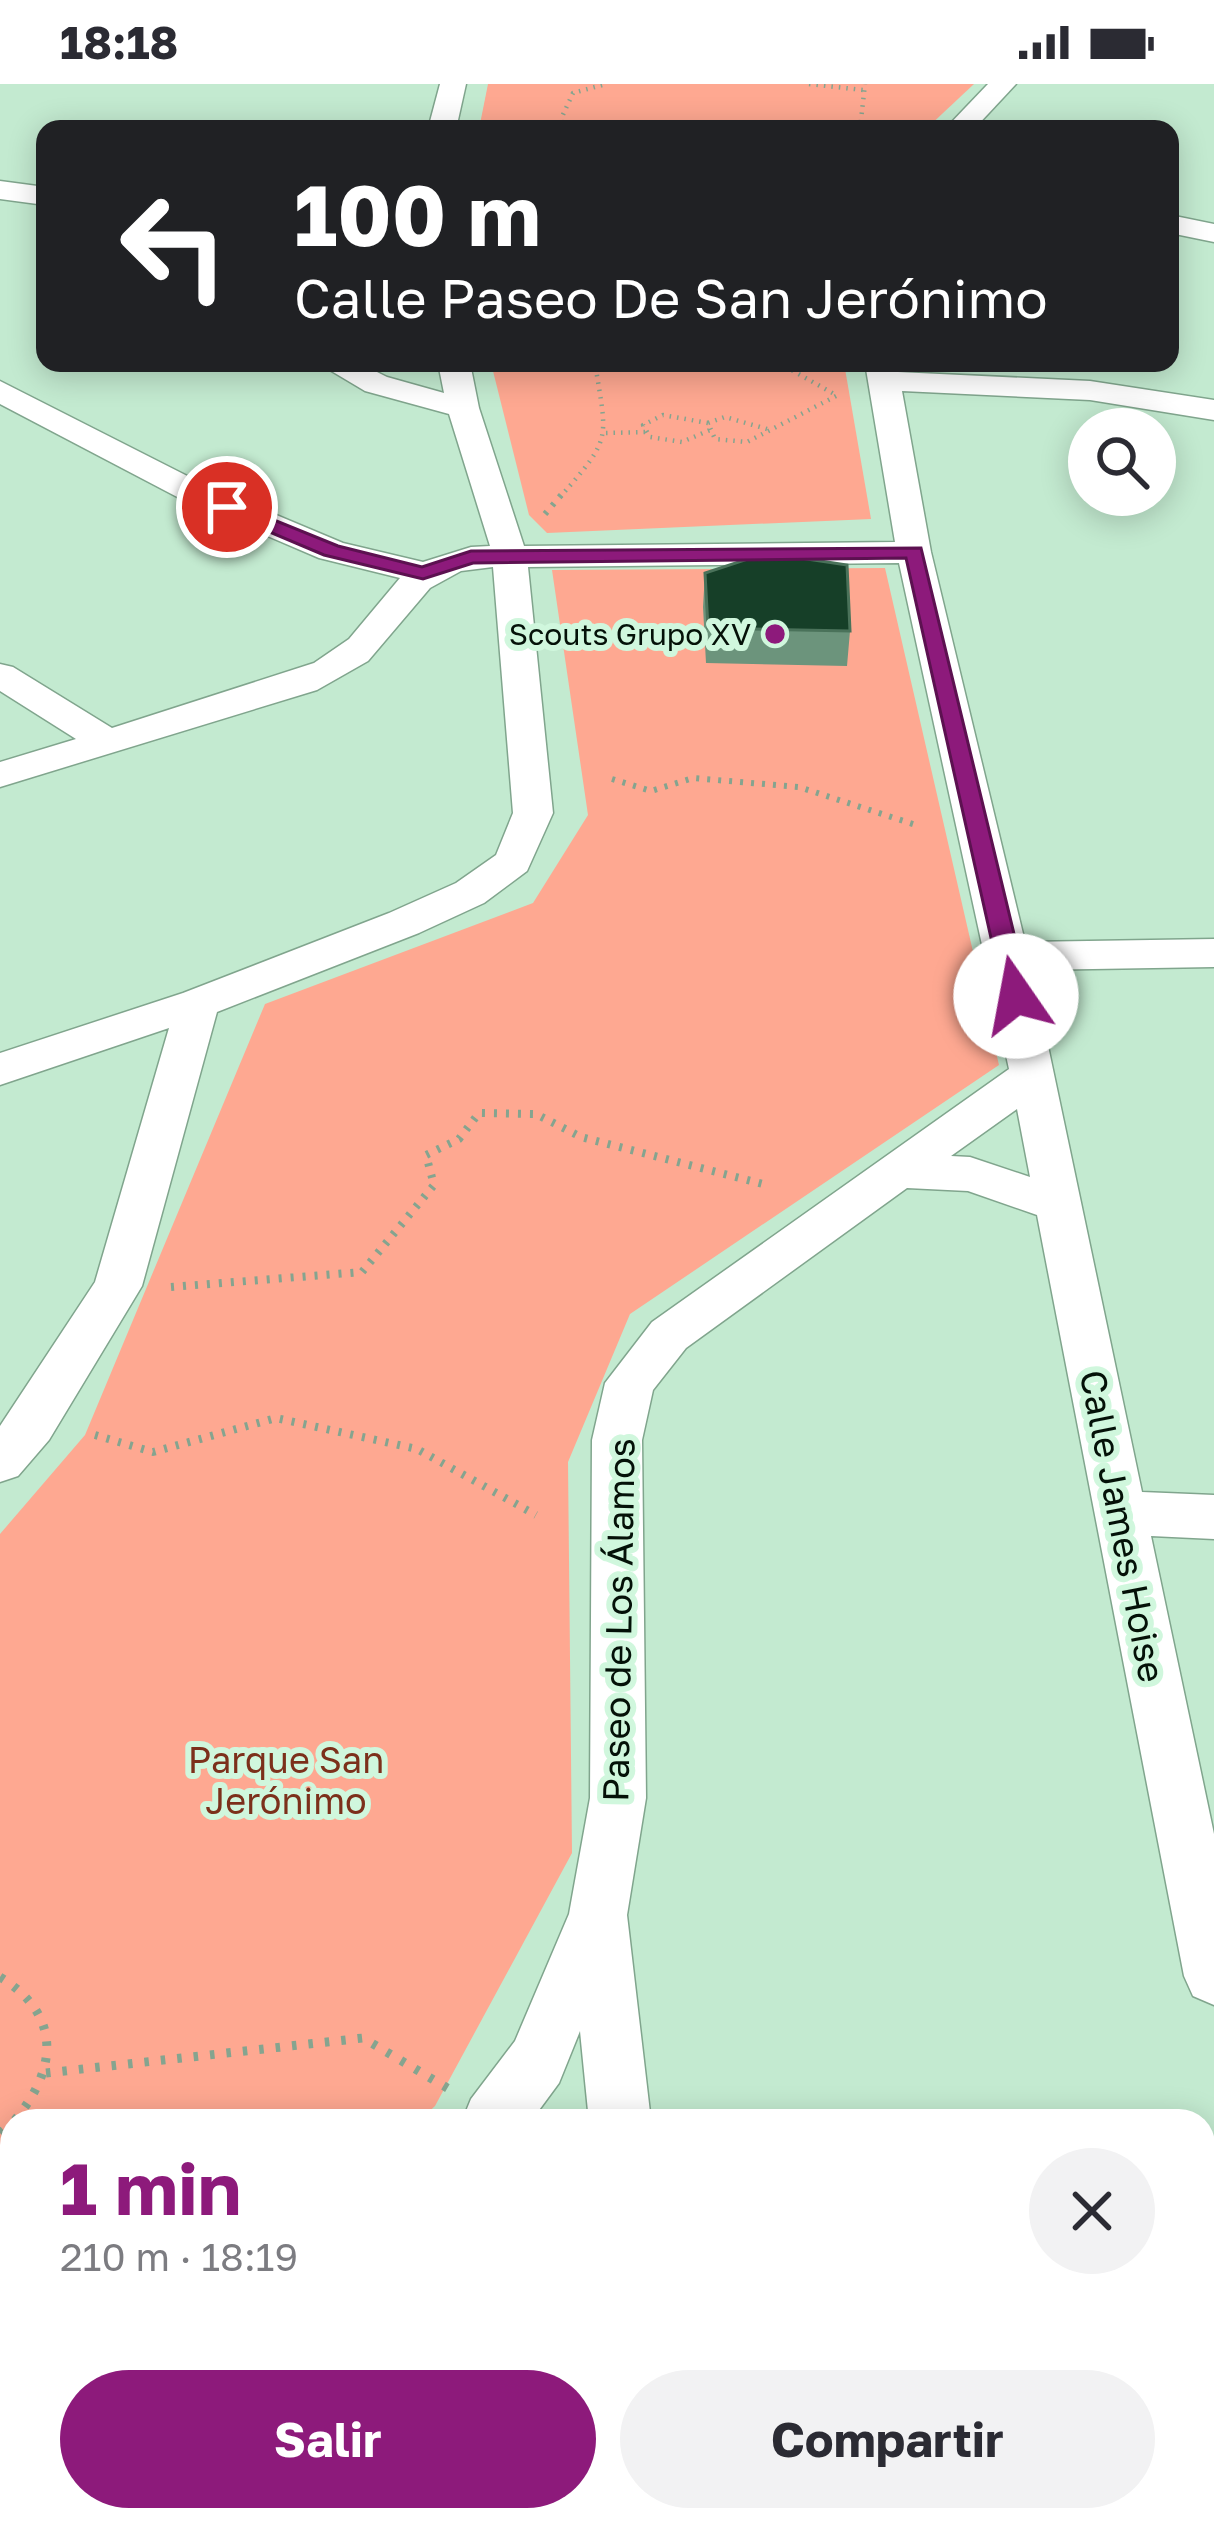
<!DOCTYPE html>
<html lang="es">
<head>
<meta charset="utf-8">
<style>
  body { margin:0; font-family:"Golos Text",sans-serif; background:#f2f2f3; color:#2b2b33; height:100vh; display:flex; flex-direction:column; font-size:45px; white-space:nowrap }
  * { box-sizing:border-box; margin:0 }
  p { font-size:39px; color:#7c7c81 }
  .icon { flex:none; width:66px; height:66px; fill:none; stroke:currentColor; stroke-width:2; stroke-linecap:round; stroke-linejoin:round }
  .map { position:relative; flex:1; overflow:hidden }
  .drawer { position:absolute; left:0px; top:2025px; width:1215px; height:423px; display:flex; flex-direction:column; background:#fff; border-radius:36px 36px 0 0; box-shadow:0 6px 30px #0003 }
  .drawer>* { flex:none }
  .banner { position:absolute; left:36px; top:36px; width:1143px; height:252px; border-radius:24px; box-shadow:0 6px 30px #0003; background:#202124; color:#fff; overflow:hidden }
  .fabs { position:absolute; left:1068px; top:324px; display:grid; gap:24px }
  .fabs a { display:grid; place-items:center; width:108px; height:108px; border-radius:50%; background:#fff; box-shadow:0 6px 30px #0003; font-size:60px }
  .pin { position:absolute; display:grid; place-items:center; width:102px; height:102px; color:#fff; margin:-51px; border:6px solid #fff; border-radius:50%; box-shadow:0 3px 12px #0007 }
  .me { position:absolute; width:132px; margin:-66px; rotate:348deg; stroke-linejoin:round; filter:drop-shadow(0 0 9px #0008) }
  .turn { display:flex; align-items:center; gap:42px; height:252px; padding:0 60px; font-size:54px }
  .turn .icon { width:156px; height:156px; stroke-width:2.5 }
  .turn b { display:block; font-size:84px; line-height:102px }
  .round { display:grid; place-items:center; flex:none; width:126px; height:126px; border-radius:63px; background:#f2f2f3 }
  .headline { display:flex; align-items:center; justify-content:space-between; height:204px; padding:0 60px }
  h1 { font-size:72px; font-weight:700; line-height:90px; color:#8d1a7b }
  .cta { display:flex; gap:24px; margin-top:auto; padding:24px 60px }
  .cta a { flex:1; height:138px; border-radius:72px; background:#8d1a7b; color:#fff; font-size:48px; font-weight:700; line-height:138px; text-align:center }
  .cta a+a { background:#f2f2f3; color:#2b2b33 }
  .status { display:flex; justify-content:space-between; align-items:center; height:84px; padding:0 60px; background:#fff; direction:ltr }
  .status svg { height:33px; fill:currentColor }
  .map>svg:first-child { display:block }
  .green { fill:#fea891 }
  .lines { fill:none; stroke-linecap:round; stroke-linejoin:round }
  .minor-casing { stroke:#80a58d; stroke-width:3 }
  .path-far3 { stroke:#85a48f; stroke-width:4.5; stroke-dasharray:1.5 6; stroke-linecap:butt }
  .path-far2 { stroke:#85a48f; stroke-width:6; stroke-dasharray:3 8; stroke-linecap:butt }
  .path-far1 { stroke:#85a48f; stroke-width:8; stroke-dasharray:3 9; stroke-linecap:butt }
  .path { stroke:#85a48f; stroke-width:9; stroke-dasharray:4.5 12; stroke-linecap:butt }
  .minor { fill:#fff; fill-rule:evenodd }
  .wall { fill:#6c947c }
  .building { fill:#163f28; stroke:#4a725a; stroke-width:3 }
  .route { fill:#8d1a7b; stroke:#5c1150; stroke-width:3 }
  .poi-dot { fill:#8d1a7b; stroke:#d0f7dd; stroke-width:4.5 }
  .labels { text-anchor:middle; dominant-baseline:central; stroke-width:12; stroke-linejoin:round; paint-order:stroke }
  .far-poi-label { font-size:30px; fill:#041108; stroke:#d0f7dd; text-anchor:end }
  .street-label { font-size:36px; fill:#041108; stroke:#d0f7dd }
  .park-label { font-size:36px; fill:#7c301b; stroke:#d0f7dd }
</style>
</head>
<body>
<div class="status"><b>18:18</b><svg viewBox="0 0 49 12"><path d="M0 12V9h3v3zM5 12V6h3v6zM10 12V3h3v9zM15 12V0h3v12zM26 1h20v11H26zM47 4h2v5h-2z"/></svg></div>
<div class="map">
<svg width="1214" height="2446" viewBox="0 0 1214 2446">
  <rect width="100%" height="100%" fill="#c3ead0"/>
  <g class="green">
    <path d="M488 0H974L926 45H479Z"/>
    <path d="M491 279H844L871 435 547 449 529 431Z"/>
    <path d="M885 484 999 981 630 1230 568 1378 572 1769 435 2022 419 2037H12V2377L0 2384V1450L85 1351 265 920 533 819 588 731 552 486Z"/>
  </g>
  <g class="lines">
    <g class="minor-casing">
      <g id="minor">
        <path d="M440 0H466L456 45H428Z"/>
        <path d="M988 0H1016L974 45H945Z"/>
        <path d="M0 97 45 103V121L0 115Z"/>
        <path d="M1170 131 1214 140V158L1170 149Z"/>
        <path d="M318 279H359L387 293 444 309 438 279H470L479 324 524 462 895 458 865 279H897L898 288 1090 297 1214 316V336L1090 316 902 307 931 468 1025 858 1214 855V883L1032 886 1142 1408 1214 1411V1455L1151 1452 1214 1750V1921L1193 1912 1184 1892 1037 1131 968 1107 907 1104 686 1264 653 1306 642 1356 646 1714 627 1831 651 2037H589L580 1947 559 1999 531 2037H462L471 2015 515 1957 569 1830 590 1714 592 1356 605 1299 652 1238 1009 985 899 479 528 483 553 729 527 787 484 819 419 849 217 928 142 1202 49 1356 18 1392 0 1398V1342L95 1198 169 944 0 1001V969L183 909 389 829 456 799 496 771 513 729 493 483 461 487 430 504 368 577 317 606 0 703V678L76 655 0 607V580L13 583 112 644 314 579 349 555 400 494 319 474 181 415 0 320V297L205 401 343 459 423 478 471 463 490 462 449 330 365 307ZM1017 1025 1030 1093 970 1073 951 1072Z"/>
        <path d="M12 2406V2436H57L52 2446H0V2411Z"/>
        <rect x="614" y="2436" width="70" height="10"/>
      </g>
    </g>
    <g class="path-far3">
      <path d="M809 0 863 6"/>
      <path d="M563 45 561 35 573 9 606 0"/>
      <path d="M860 45 865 0"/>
      <path d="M779 279 836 311"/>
      <path d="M708 339 663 331 643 341 650 353 682 358 710 346"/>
      <path d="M767 345 725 333 708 339 715 355 747 358 840 310"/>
      <path d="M606 349 647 348"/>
      <path d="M560 413C613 353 607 356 595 279"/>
    </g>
    <g class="path-far2">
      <path d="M545 430 562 410"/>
      <path d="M612 695 651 707 693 694 799 703 919 742"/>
    </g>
    <g class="path-far1">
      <path d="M171 1203 362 1188 434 1101 426 1071 459 1055 479 1029 536 1030 581 1053 763 1100"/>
      <path d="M95 1351 153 1368 276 1334 417 1365 536 1431"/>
    </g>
    <g class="path">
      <path d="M0 1893C62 1931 58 1985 14 2037"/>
      <path d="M46 1989 363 1954 449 2005"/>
      <path d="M0 2049 12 2039"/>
      <path d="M0 2160 12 2199"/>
    </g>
    <use href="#minor" class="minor"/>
  </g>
  <path class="wall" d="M745 470 850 547 847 582 706 579 703 523 705 489 745 476Z"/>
  <path class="building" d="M751 466H795L801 474 847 481 850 547 708 544 705 489 748 475 745 470Z"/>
  <path class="route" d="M227 417 338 462 422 483 471 467 921 464 1029 912 1025 918H1008L1004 912 906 474 473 479 423 495 324 471 220 427 217 423Z"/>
  <circle class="poi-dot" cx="775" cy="550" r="12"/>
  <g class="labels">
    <g class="far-poi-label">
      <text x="751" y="550">Scouts Grupo XV</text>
    </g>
    <g class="street-label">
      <text transform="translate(1123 1442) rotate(79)">Calle James Hoise</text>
      <text transform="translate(618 1536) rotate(-89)">Paseo de Los Álamos</text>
    </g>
    <g class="park-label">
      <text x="286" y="1675">Parque San<tspan x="286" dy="41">Jerónimo</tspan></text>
    </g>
  </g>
</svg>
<div class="fabs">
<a><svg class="icon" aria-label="search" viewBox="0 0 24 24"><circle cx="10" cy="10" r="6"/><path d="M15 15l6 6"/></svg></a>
</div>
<div class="pin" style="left:227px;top:423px;background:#d93025"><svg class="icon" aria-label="arrive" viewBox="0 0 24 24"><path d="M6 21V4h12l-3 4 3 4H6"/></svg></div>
<svg class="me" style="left:1016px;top:912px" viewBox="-20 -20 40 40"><circle r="19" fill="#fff"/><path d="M0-13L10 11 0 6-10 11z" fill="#8d1a7b"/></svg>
<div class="banner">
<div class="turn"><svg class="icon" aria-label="left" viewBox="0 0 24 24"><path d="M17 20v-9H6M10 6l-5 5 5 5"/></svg><div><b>100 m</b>Calle Paseo De San Jerónimo</div></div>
</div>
<section class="drawer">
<div class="headline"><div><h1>1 min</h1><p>210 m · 18:19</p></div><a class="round"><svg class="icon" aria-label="close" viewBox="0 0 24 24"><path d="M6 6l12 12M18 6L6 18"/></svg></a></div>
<div class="cta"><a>Salir</a><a>Compartir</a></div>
</section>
</div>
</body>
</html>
